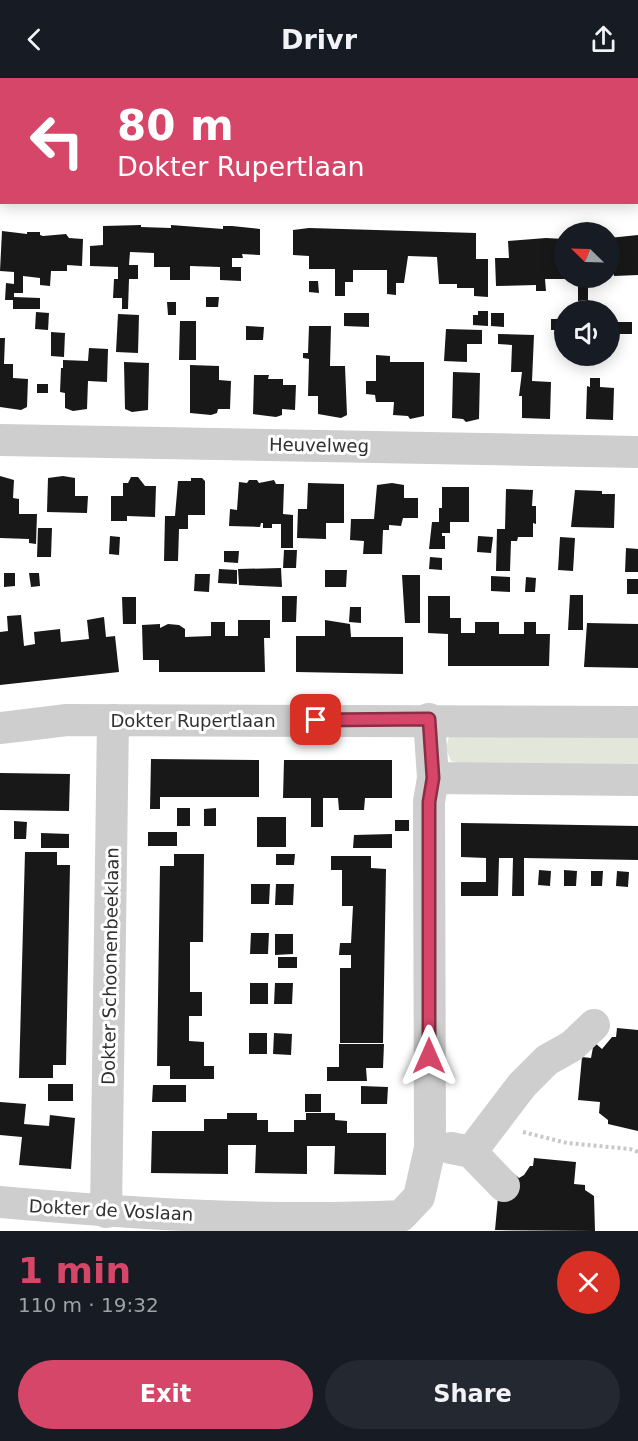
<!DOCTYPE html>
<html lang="en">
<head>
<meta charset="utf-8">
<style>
  body { margin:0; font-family:"DejaVu Sans",sans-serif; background:#242831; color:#f1f3f6; height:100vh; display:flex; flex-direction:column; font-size:22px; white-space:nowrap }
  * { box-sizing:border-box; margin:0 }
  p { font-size:20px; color:#9ea1a6 }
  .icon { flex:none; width:33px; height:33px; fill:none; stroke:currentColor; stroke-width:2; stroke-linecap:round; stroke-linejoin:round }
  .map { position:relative; height:1153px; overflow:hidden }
  .sheet { display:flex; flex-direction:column; background:#171b24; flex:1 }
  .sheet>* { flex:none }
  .hud { position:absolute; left:0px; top:0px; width:639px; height:126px; box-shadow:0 3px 15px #0003; background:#d64669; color:#fff; overflow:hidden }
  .needle { width:39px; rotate:293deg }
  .tools { position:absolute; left:554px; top:144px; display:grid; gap:12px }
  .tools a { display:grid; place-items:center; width:66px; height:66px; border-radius:50%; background:#171b24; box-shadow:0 3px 15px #0003; font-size:30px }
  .pin { position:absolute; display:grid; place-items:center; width:51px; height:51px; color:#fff; margin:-26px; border-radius:12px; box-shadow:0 3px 9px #0006 }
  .me { position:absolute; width:66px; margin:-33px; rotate:0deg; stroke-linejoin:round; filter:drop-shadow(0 0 4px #0008) }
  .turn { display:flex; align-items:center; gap:21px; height:126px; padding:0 18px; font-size:27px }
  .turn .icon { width:78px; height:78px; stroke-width:2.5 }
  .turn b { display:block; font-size:42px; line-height:51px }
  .round { display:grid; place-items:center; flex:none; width:63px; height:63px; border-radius:32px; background:#242831 }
  .overview { display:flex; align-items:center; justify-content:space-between; height:102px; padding:0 18px }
  h1 { font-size:36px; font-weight:800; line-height:45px; color:#d64669 }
  .cta { display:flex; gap:12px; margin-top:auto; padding:12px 18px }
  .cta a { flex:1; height:69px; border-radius:36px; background:#d64669; color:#fff; font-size:24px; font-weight:800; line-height:69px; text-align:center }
  .cta a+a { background:#242831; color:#f1f3f6 }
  header { display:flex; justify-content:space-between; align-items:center; height:78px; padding:0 18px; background:#171b24; font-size:27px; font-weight:800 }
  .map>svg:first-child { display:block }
  .green { fill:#e3e7db }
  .building { fill:#181818 }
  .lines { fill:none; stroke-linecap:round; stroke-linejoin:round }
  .path { stroke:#c8c8c8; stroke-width:4; stroke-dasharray:3 3; stroke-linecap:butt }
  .minor { stroke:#cecece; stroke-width:32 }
  .route-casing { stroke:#8b2e44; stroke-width:15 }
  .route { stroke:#d64669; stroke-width:10 }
  .labels { text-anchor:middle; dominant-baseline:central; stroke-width:6; stroke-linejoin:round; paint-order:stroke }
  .street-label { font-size:18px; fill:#313131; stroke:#fff }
</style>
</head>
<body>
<header><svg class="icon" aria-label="back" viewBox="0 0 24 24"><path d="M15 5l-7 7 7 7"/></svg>Drivr<svg class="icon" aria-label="share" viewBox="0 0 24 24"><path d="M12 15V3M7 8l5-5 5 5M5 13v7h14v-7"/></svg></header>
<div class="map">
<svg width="638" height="1153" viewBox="0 0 638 1153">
  <rect width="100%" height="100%" fill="#fff"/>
  <path class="green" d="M450 654 638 655V691L472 689 451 683 446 671Z"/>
  <g class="building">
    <path d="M141 147V149L171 150V147L223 151V148H232L260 151V177L242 176 243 180H232V189H241V203L220 202V189L190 188V202H170V189H154V175L130 174 129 187H138V201H129L128 231H122V220H113L114 201H118V189L90 188V168L103 167V148Z"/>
    <path d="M309 150 476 155V181H488V219L474 218V210H457V206H439L437 179 408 178 404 205H396V217L387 216V192H353V204H345V218H335V191H309V178L293 177V152Z"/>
    <path d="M2 153 27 156V154H40V157L43 158 66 156 69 160 83 161 82 188 67 187V193H51L50 208 40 207V200L23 198V215H14V219L40 220V231H13V222H5L6 205 14 206V194L0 193Z"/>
    <path d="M638 157V197L614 198 613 185H609V160Z"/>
    <path d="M546 160 564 161V201H545L546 213H536V207L496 208 495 180H509L508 163Z"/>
    <path d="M578 200H588V222L578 223Z"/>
    <path d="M309 203H318L319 215 309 214Z"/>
    <path d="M206 219H219L218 229H206Z"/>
    <path d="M167 224H176V237H168Z"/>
    <path d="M478 233H488V248L473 247V237H478Z"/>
    <path d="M36 234 49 235 48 252 35 251Z"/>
    <path d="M344 235H369V249L344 248Z"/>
    <path d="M491 235H504V249L491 248Z"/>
    <path d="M118 236 139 237 138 275 116 274Z"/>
    <path d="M551 241H561L562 252H551Z"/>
    <path d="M180 243H196V282H179Z"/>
    <rect x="609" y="244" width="23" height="12"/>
    <path d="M246 248 264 249 263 262H246Z"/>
    <path d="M309 248H331L330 288H345L347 337 341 340 318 336V318H308L309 281 303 280V275H308Z"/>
    <path d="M446 251 482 252V266H467V284L444 283Z"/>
    <path d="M51 254 65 255 64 279 51 278Z"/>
    <path d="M498 256 534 257 532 303 551 304 550 341 522 340V318H519L522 294H511L512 267 498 266Z"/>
    <path d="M0 260H5L4 286H13V300L28 301 27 329 21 332 0 329Z"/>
    <path d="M89 270 108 271 107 304 88 303 87 331 73 333 65 330V315L60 314 61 290H63V282L88 283Z"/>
    <path d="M376 277 390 278V284H424V338L410 341 408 338 393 337 394 324H376L375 317 366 316V303H376Z"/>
    <path d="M124 284 149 285 148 332 132 334 125 331Z"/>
    <path d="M190 287 219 288V302L231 303 230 331H218L217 335 211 337 190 335Z"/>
    <path d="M453 294 480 295 479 341 466 344 463 341 452 340Z"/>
    <path d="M254 297H269L268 301H283V307H296L295 332 282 331V337L276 339 253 336Z"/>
    <path d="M590 300H600V309L614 310 613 342 586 341 587 308 590 309Z"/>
    <rect x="37" y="306" width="11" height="9"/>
    <path d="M0 398 14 402 13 420 19 421V436H37L36 466 29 465V461L0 460Z"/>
    <path d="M63 398 75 400V418H88L87 435 47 434 48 400Z"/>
    <path d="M131 399H138L145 408H156L155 439 127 438V443H111V418H123V405H128Z"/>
    <path d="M191 400H202L205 403V437H188V451H179L178 483H164L165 438H175L178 403H191Z"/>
    <path d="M249 402H257L259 405 274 402 276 406H284L283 436 293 437V470H281V446H272V450H263V445H261L260 449 229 448 230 431 237 432 239 404 247 405Z"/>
    <path d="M308 405 344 406V445H326V461L297 460 298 431H307Z"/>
    <path d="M392 405 404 407V420H418V440H403L401 448 389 447V452H383L382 476H363L364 463 350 462 351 441H374L377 407Z"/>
    <path d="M442 409H469V444H450V455H442V458H445V471H429L432 444H439V430H442Z"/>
    <path d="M506 411 533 412 532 428H536V446L533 445V459H518L517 463H511L510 493H496L497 451H505Z"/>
    <path d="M575 412 602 413V416H615L614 450 571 449Z"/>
    <path d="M38 450H52L51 479H37Z"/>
    <path d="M110 458 120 459 119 477 109 476Z"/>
    <path d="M478 458 493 459 491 475 477 474Z"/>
    <path d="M560 459 575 460 573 493 558 492Z"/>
    <path d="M626 470 638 471V494H625Z"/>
    <path d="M284 472H297L296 490H283Z"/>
    <path d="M224 473H239L238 485 224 484Z"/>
    <path d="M430 479 442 480V492L429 491Z"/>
    <path d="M281 490 282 509 239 507 238 491Z"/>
    <path d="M219 491 237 492V506L218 505Z"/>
    <path d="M325 492H347L346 509H325Z"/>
    <path d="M4 495H15V508L4 509Z"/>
    <path d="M29 495H39L40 508 31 509Z"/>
    <path d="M195 496H210L209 514 194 513Z"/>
    <path d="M402 497H420V545H405Z"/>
    <path d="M491 498 510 499V514L491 513Z"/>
    <path d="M526 499 536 500 535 514H525Z"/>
    <rect x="627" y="501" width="11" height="15"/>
    <path d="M570 517H583V552H568Z"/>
    <path d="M282 518H297L296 544H282Z"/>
    <path d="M428 518H450V540H461V555H475V544H499V556H524V544H536V556H550L549 588H448V556L428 555Z"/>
    <path d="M122 519H136V546H123Z"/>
    <path d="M350 529H361V545L349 544Z"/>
    <path d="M21 537 24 568 35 566 34 554 60 551 61 564 89 561 87 542 104 539 106 559 115 558 119 594 0 607V554L8 553 7 538Z"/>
    <path d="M238 542H270V560H264L265 594H159V582H143L142 547 160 546V550L168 546 179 547 185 551V559L211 558V544H225V558H238Z"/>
    <path d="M325 542 350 546 351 559H403V596L296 594V558H325Z"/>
    <path d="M587 545 638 546V590L584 589Z"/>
    <path d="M151 681 259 682V719H160V731H150Z"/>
    <path d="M284 682H392V720H365L364 732H339L338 720H323V749H311V720H283Z"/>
    <path d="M0 695 70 696 69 733 0 732Z"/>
    <rect x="177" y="730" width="13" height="18"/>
    <path d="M216 730V748H204V731Z"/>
    <rect x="257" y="739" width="29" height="30"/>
    <rect x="395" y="742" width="14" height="11"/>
    <path d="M14 743 27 744 26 761H14Z"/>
    <path d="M461 745 638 748V782L524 780V818H512L513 780H499L498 818H461V804H486V780L461 779Z"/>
    <rect x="148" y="754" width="29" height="14"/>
    <path d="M41 755 69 756V770H41Z"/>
    <path d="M392 756V770H353L354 757Z"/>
    <path d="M25 774H57V787H70L66 987H53V1000H19Z"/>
    <path d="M174 776H204L203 864H190V914H202V938H189V963L204 964V988H214V1001H170V988H157L160 788H174Z"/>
    <path d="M276 776H295L294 787H276Z"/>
    <path d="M331 778H371V790L386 791 383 965H340V890H351V877H339L340 865H351L353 828H342V792H331Z"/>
    <path d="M539 792 551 793 550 808 538 807Z"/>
    <path d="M564 792 577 793 576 808H564Z"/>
    <path d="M591 793H603L602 808H591Z"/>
    <path d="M617 793 629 794 628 809 616 808Z"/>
    <path d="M251 806H270L269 826H251Z"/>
    <path d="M276 806H294L293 827H275Z"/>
    <path d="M251 855H269L268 876H250Z"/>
    <path d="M275 856H293V876L275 877Z"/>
    <rect x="278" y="879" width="19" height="11"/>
    <rect x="250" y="905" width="18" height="21"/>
    <path d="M275 905H293L292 926H274Z"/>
    <path d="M617 950 638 952V1053L608 1046V1042L599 1035 600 1024 578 1022 582 979 591 980 594 964 602 971 612 959H616Z"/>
    <rect x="249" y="955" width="18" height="21"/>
    <path d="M274 955 292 956 291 977 273 976Z"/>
    <path d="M339 966H384L383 990H366L367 1003H327V989H339Z"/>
    <rect x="48" y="1006" width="25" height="17"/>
    <path d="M153 1007H186V1024H152Z"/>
    <path d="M361 1008 388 1009 387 1026H361Z"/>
    <rect x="305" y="1016" width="16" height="18"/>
    <path d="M0 1024 26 1026 24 1046 49 1048 50 1037 75 1040 71 1091 19 1087 22 1059 0 1057Z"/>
    <path d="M227 1035H257V1042H268V1054H294V1042H306V1035H335V1042L347 1043V1055H386V1097L334 1096 335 1068H307V1096L255 1095 256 1067H228V1096L151 1095 152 1053H204V1041H227Z"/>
    <path d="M534 1080 576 1084 574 1106 585 1107V1112L594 1118 595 1153 495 1152 499 1109 512 1094 519 1100 524 1097 530 1088H533Z"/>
  </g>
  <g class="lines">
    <path class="path" d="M523 1054 567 1065 630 1071 638 1074"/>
    <g class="minor">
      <path d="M0 87H2"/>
      <path d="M0 362 638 374"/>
      <path d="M0 650 67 642 638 644"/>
      <path d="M433 700 638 702"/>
      <path d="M451 1070 471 1074 504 1108"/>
      <path d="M471 1074 522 1007 547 982 572 968 594 947"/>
      <path d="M0 1124C133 1136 267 1144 401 1138L419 1119 430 1070 429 724 433 700 429 641"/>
      <path d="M106 1134 113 642"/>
    </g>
  </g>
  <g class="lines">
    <g class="route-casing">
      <path id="route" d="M316 642 429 641 433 700 429 724V978"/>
    </g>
    <use href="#route" class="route"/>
  </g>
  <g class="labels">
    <g class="street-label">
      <text transform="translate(319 367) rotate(1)">Heuvelweg</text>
      <text x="193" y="642">Dokter Rupertlaan</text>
      <text transform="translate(110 888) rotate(-89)">Dokter Schoonenbeeklaan</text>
      <text transform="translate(111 1132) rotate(3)">Dokter de Voslaan</text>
    </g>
  </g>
</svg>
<div class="tools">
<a><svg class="needle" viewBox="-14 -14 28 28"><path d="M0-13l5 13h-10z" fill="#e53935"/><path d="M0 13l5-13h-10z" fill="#9ea1a6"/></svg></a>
<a><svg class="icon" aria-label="sound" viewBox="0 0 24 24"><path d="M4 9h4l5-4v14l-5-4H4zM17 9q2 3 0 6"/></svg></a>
</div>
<div class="pin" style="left:316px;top:642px;background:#d93025"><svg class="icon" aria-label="arrive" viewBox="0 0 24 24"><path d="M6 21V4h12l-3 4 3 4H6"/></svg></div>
<svg class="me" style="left:429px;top:978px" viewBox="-20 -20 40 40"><path d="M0-17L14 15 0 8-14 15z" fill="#d64669" stroke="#fff" stroke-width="4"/></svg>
<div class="hud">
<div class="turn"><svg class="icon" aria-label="left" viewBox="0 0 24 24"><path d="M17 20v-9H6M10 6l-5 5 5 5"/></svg><div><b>80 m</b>Dokter Rupertlaan</div></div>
</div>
</div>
<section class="sheet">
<div class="overview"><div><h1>1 min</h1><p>110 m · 19:32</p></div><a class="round" style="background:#d93025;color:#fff"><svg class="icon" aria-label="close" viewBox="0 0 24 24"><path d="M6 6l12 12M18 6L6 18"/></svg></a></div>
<div class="cta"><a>Exit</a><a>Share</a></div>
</section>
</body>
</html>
